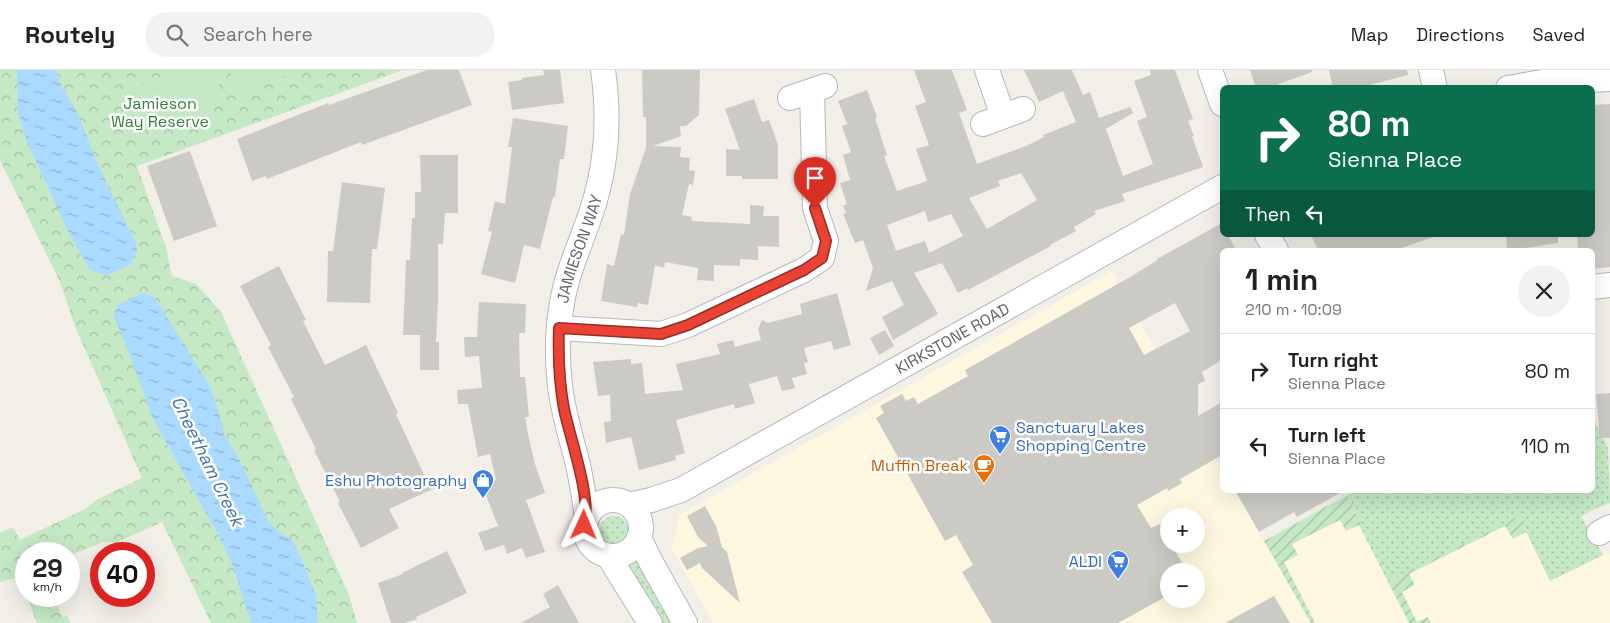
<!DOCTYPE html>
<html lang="en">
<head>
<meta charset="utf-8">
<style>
  body { margin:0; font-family:"Space Grotesk",sans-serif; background:#f2f2f2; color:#222; height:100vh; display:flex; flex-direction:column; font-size:19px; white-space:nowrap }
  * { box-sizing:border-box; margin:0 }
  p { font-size:16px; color:#767676 }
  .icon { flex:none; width:28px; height:28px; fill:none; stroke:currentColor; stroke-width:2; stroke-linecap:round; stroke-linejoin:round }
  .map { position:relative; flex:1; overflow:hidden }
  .sheet { position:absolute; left:1220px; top:178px; width:375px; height:245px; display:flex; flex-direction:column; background:#fff; border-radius:8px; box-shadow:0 5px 20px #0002 }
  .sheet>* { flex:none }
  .guide { position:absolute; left:1220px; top:15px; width:375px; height:152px; border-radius:8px; box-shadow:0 5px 20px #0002; background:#0b6e4f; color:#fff; overflow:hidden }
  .tools { position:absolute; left:1160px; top:438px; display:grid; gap:10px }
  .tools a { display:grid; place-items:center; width:45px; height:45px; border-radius:50%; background:#fff; box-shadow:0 5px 20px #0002; font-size:25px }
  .speed { position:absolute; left:15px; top:472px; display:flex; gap:10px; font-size:25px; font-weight:700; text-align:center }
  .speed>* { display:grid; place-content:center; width:65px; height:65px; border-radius:50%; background:#fff; box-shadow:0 5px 20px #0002; line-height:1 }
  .speed small { font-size:12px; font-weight:400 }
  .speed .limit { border:8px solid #d22; background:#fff; color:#111 }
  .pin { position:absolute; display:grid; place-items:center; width:42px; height:42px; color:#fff; margin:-51px -21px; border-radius:50% 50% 50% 0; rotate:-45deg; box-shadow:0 0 5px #0007 }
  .pin .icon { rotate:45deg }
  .me { position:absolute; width:55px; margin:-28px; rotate:1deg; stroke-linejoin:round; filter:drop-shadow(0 0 4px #0008) }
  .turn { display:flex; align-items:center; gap:18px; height:105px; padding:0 25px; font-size:22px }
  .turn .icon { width:65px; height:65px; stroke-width:2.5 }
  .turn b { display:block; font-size:35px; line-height:42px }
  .then { display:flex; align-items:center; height:48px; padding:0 25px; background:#0003; gap:10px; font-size:19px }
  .round { display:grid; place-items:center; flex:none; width:52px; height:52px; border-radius:26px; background:#f2f2f2 }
  .summary { display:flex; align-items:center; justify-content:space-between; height:85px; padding:0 25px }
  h1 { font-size:30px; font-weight:600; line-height:38px }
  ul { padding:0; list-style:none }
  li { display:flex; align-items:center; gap:15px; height:75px; padding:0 25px; border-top:1px solid #e0e0e0 }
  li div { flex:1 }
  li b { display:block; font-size:19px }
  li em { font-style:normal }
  header { display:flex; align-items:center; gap:30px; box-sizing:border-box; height:70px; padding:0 25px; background:#fff; border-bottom:1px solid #e0e0e0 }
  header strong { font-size:24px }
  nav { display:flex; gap:28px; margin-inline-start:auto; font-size:18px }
  .search { width:350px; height:45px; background:#f2f2f2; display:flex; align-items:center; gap:12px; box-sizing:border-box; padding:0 18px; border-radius:28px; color:#767676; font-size:19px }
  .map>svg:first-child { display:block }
  .commercial { fill:#fef7e0; fill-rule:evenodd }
  .grass { fill:url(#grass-dots) }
  .park { fill:url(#park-crowns) }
  .garden { fill:url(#garden-furrows) }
  .pitch { fill:#c5e8c5 }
  .water { fill:url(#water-ripples) }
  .building { fill:#cccac5; fill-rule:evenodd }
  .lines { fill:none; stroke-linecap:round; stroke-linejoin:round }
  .minor-casing { stroke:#b5b8bc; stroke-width:26 }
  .minor { stroke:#fff; stroke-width:24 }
  .route-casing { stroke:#982c22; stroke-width:12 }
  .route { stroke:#ea4335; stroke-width:9 }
  .labels { text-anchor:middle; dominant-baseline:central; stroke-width:5; stroke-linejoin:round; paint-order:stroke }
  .park-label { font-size:16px; fill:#348238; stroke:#fff }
  .street-label { font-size:16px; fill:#5f6368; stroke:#fff }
  .shop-label { font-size:16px; fill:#366cbe; stroke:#fff; text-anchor:end }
  .food-label { font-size:16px; fill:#c56008; stroke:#fff; text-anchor:end }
  .water-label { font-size:18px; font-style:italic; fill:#4174aa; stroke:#fff }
</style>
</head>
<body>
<header>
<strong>Routely</strong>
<div class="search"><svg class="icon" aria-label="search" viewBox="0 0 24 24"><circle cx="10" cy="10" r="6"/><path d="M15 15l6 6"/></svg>Search here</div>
<nav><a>Map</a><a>Directions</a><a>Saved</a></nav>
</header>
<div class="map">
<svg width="1610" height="553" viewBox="0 0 1610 553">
  <defs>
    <pattern id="grass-dots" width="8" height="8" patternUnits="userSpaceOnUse" patternTransform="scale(1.25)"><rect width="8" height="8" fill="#c5e8c5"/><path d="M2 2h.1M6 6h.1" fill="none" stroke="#a3c0a4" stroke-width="1.8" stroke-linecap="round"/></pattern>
    <pattern id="park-crowns" width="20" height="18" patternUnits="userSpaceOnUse" patternTransform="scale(1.25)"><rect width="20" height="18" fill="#c5e8c5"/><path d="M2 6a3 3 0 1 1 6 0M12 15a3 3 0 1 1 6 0" fill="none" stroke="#a3c0a4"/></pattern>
    <pattern id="garden-furrows" width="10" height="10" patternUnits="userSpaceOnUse" patternTransform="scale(1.25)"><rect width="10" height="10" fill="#c5e8c5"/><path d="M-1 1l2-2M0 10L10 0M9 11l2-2" fill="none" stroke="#a3c0a4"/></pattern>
    <pattern id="water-ripples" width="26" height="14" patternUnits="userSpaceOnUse" patternTransform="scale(1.25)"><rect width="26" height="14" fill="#aadaff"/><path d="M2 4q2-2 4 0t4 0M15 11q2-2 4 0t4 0" fill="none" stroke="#8eb4d2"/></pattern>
  </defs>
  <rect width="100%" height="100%" fill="#f1efe8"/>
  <path class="commercial" d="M1112 201 1222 400V420H1234L1264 471 1347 425 1390 511 1519 446 1550 511 1609 482 1610 485V553H713L672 479 679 445ZM1169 446H1196V474H1169ZM1169 501H1196V529H1169Z"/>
  <g class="grass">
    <path d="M1593 348 1608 378 1610 433 1597 438 1581 446 1603 485 1550 511 1519 447 1390 511 1347 425 1356 420H1391L1393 423 1398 420H1592Z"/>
    <circle cx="614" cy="460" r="14"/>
    <path d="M637 490 676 553H657L626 494Z"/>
  </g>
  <g class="park">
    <path d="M0 0H403L137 96 166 178 172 206 196 214 221 242 349 525 357 553H211L162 452 117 472H103L69 486V484H26V526L19 507 0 512V463L13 457 20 470 87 438 96 430 142 408 76 259 60 212 0 90Z"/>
    <path d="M26 526H54L62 547 67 545 70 553H37Z"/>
  </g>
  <path class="garden" d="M1347 425 1390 511 1519 446 1526 462 1513 469 1505 456 1409 504 1415 515 1402 522 1417 552 1428 547 1431 553H1409L1359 455 1346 461 1340 450 1292 474 1298 485 1284 492 1315 553H1311L1264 471Z"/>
  <g class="pitch">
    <path d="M185 0H214L224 28 150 54 137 17Z"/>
    <path d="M229 0H302L237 23Z"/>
  </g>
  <g class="water">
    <path d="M17 0H55L60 12 79 46 97 93 136 174 137 180 130 195 107 205 90 200 67 159 28 74 18 43Z"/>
    <path d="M143 223 154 227 208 313 218 339 225 366 240 391 268 451 282 465 291 469 301 487 316 526 318 553H251L233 496 220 468 153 349 140 312 114 246 119 234Z"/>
  </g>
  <g class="building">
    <path d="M427 0H459L472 35 362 75 361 72 267 109 266 106 252 111 237 69 328 33 329 35Z"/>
    <path d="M543 0H560L564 33 512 40 508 12 522 10V8L544 5Z"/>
    <path d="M642 0H700L699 45 686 56H680L681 66 653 76 681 77 680 87 690 88 689 100 695 101 693 115 689 114 682 145 692 147 691 151 750 154V135L764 136 763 146H779V177L758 176V190L740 189V196L714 195V211L697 210 698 198 665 192 664 198 655 195 648 235 638 233 637 237 601 231 607 194 614 196 621 164 624 165 630 124 646 78V47H643Z"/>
    <path d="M914 0H952L967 40 959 43 977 94 1026 76 1044 67 1043 65 1076 52 1063 21 1039 32 1024 0H1072L1083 25 1090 22 1099 48 1130 37 1133 43 1106 59 1123 106 1153 94 1137 51 1147 47 1134 11 1151 5 1150 0H1175L1193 49 1188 51 1194 66H1192L1203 97 1122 124 1125 131 1094 141 1096 144 1074 157 1076 161 1050 175 1051 176 968 220 967 218 958 223 942 193 914 203 938 244 893 270 882 247 904 235 892 211 866 221 873 198 863 170 855 173 843 144 846 143 843 136 847 134 840 113 850 110 843 85 851 82 842 56 847 54 838 31 867 20 877 47 875 48 887 85 884 86 897 121 927 111 916 79 929 75 915 36 926 32ZM1021 103 1037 130 987 159 969 128 1000 116 998 111ZM925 141 928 152 951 144 963 166 929 183 925 171 896 181 887 155Z"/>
    <path d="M1250 0H1312V2L1268 18H1256Z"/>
    <path d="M1329 0H1407L1408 5 1358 18H1333Z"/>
    <path d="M754 29 762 52 769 50 778 75V109H742V106H726V79L740 80 725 39Z"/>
    <path d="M1610 34V197L1592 199V180H1578L1577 165H1592V35Z"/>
    <path d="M513 48 568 56 564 89H560L555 127H553L540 179 524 175 515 213 481 204 492 162 488 161 495 131 505 134 512 77H508Z"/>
    <path d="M190 81 217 156 174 171 147 96Z"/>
    <path d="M420 85H458V143H445L443 174H438V230L436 272H439V300H420V265H403L406 190H410L412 148H415V122H421Z"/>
    <path d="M342 112 385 118 377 179H372L370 233 327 232 328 181H333Z"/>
    <path d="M1222 153V165H1228L1236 180H1222V290L1202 302 1205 311 1198 314V346L1222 332V385L1180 409 1182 413 1168 421 1167 418 1137 435 1151 458 1160 454 1169 469V474H1171L1187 501H1169V525L1118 553H992L962 502 973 495 956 465 945 471 876 348 884 343 880 336 902 324 906 331 914 327 918 334 968 306 965 300 1130 207 1158 190 1157 189ZM1175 233 1190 261 1144 285 1129 258Z"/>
    <path d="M1311 165H1432L1433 167 1396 180H1318Z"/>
    <path d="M1506 165H1558V173L1526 178 1527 180H1507Z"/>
    <path d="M279 196 306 250 303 251 325 295 366 275 398 343 396 344 425 407 429 405 435 418 389 439 399 458 361 478 338 433 340 432 314 380 316 379 291 329 294 327 268 277 271 275 240 216Z"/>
    <path d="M837 223 851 275 834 280 831 271 804 278 808 292 804 293 807 304 792 308 795 318 782 321 777 306 749 314 755 333 735 339 734 334 676 350 685 383 675 386 676 390 639 400 631 367 606 373 604 352 611 351 610 325 598 326 593 292 631 289V294L642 293 645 324 683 320 676 294 720 284 717 274 733 270 735 277 761 270 758 259 762 250 768 253 802 244 800 234Z"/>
    <path d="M479 232 526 234 525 263H519L520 307H525L529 347H525L528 364 535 394 545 423 526 430 545 482 526 488 522 478 507 484 504 475 485 481 478 463 498 456 482 415 496 410 490 384 478 387 468 334H458L457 320 482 318 479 286 465 287 464 267H477Z"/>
    <path d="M885 260 894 276 879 285 870 268Z"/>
    <path d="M1610 323V368H1600L1596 324Z"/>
    <path d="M1235 420H1345L1297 447 1294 442 1259 462Z"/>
    <path d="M705 436 716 456 722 477 727 482 740 533 702 498 700 493 687 500 680 488 698 478 708 476 698 467 687 446Z"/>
    <path d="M447 481 467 523 416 547 417 549 405 553H391L378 513 403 504 402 503Z"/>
    <path d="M558 515 579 553H521L550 537 543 524Z"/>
    <path d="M1274 526 1290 553H1225Z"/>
  </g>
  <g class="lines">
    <g class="minor-casing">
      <g id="minor">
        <path d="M987 0 1003 46"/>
        <path d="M1210 0 1222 34"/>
        <path d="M1431 0 1435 18"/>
        <path d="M1508 18 1542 12 1610 9"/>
        <path d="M790 28 825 16"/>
        <path d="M983 54 1023 39"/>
        <path d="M1267 165 1276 180"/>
        <path d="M1592 217 1610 215"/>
        <path d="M559 258 661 264 688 255 804 200 822 188 826 171 815 138 812 21"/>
        <circle cx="613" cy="458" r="28"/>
        <path id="s1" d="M629 435 651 430 681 420 1222 117"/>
        <path id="s2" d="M587 447C584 427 581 406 576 387 570 364 563 341 560 316 557 289 557 260 562 233 567 202 581 173 591 143 607 96 610 48 603 0"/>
        <path d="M1599 463 1610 457"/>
        <path d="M639 468 652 494 685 553"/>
        <path d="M609 487 650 553"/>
      </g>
    </g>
    <use href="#minor" class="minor"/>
  </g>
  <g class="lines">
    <g class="route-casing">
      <path id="route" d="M584 455C592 429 570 368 564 339 559 312 558 286 559 258L661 264 688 255 804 200 822 188 826 171 815 138"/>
    </g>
    <use href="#route" class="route"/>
  </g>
  <defs>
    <g id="supermarket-pin" transform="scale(1.125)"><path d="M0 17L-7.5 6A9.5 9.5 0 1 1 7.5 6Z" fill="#3f7fe0" stroke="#fff"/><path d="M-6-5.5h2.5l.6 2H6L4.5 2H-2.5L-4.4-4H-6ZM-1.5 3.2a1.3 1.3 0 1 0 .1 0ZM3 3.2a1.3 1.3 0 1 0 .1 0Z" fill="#fff"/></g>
    <g id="cafe-pin" transform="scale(1.125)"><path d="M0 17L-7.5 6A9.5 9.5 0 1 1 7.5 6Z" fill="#e8710a" stroke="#fff"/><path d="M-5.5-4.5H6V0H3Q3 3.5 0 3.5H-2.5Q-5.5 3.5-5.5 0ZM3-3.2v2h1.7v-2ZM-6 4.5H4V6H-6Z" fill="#fff"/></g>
    <g id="shop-pin" transform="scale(1.125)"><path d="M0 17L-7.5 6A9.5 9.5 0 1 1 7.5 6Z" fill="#3f7fe0" stroke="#fff"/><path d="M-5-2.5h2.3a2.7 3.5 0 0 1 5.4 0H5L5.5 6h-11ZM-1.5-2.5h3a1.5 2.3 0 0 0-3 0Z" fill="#fff"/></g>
  </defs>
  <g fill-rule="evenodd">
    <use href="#supermarket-pin" x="1000" y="366"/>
    <use href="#cafe-pin" x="984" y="395"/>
    <use href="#shop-pin" x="483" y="410"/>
    <use href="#supermarket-pin" x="1118" y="491"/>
  </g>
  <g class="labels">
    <g class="park-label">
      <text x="160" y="33">Jamieson<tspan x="160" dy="18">Way Reserve</tspan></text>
    </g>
    <g class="street-label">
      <text stroke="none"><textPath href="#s2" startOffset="274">JAMIESON WAY</textPath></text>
      <text stroke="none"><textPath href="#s1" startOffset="365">KIRKSTONE ROAD</textPath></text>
    </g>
    <g class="shop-label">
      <text x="1016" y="357" text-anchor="start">Sanctuary Lakes<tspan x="1016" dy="18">Shopping Centre</tspan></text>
      <text x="467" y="410">Eshu Photography</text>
      <text x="1102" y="491">ALDI</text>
    </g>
    <g class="food-label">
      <text x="968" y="395">Muffin Break</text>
    </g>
    <g class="water-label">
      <text transform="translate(208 391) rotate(64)">Cheetham Creek</text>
    </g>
  </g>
</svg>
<div class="tools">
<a>+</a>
<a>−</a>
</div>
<div class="speed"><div>29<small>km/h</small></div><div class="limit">40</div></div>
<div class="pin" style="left:815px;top:138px;background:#d93025"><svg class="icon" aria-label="arrive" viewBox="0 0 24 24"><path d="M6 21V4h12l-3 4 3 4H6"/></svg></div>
<svg class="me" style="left:584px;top:455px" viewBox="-20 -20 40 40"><path d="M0-17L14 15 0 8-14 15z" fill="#ea4335" stroke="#fff" stroke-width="4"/></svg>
<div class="guide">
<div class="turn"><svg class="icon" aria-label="right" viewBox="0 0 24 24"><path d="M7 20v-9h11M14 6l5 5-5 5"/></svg><div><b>80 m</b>Sienna Place</div></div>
<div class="then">Then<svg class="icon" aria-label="left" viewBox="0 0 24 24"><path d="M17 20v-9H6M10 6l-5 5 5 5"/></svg></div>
</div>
<section class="sheet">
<div class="summary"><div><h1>1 min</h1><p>210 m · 10:09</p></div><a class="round"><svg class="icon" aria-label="close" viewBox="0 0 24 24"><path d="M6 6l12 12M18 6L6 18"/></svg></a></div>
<ul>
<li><svg class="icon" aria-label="right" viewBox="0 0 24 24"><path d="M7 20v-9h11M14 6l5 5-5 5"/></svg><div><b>Turn right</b><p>Sienna Place</p></div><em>80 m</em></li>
<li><svg class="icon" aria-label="left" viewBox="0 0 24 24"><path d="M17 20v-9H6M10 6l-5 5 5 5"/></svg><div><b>Turn left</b><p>Sienna Place</p></div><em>110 m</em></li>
</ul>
</section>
</div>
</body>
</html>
